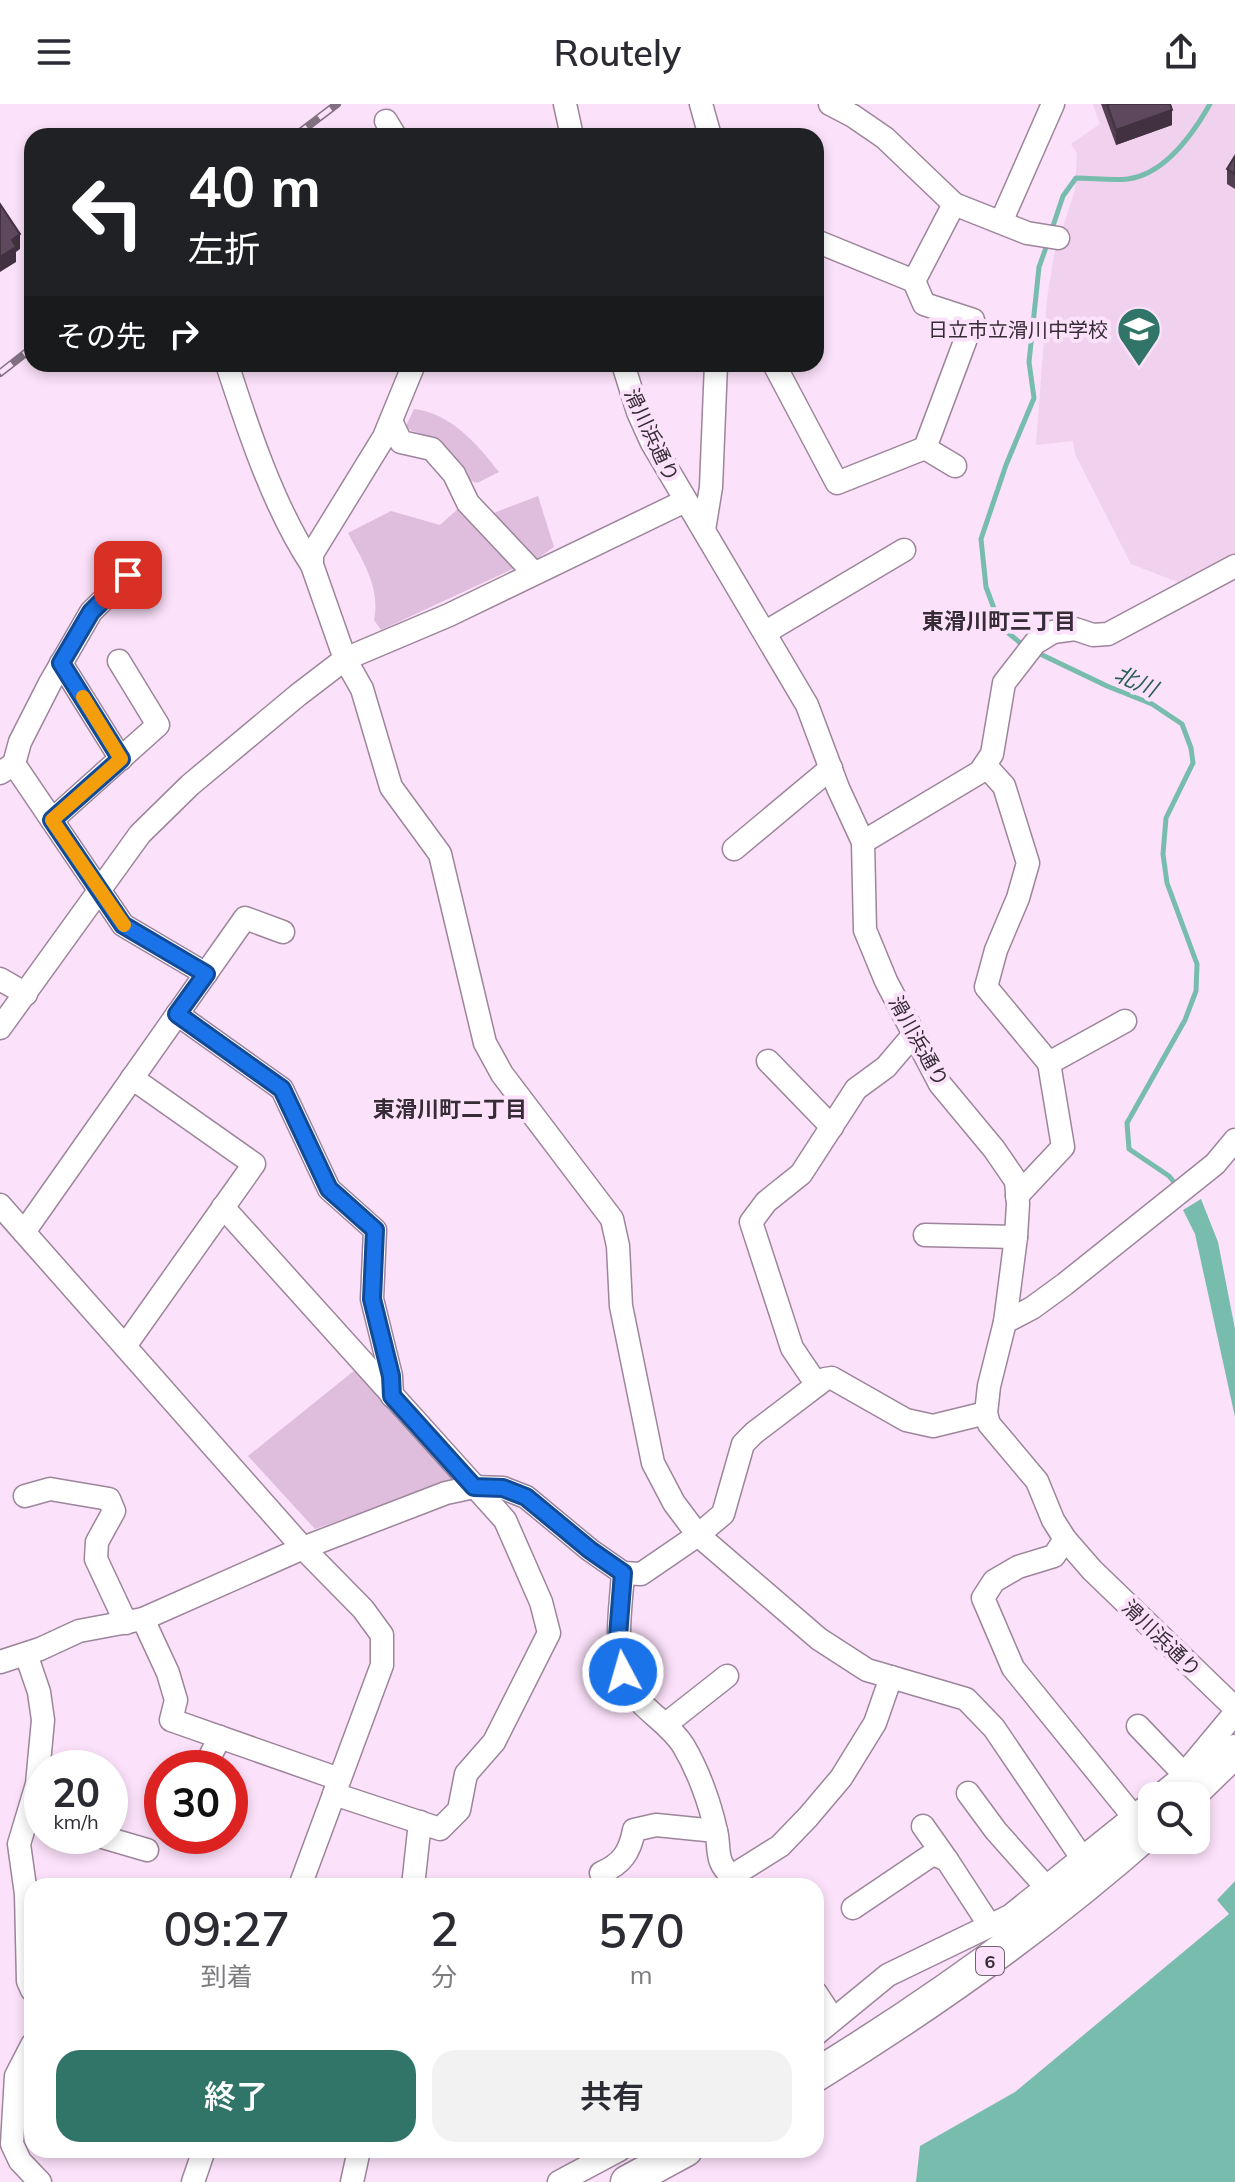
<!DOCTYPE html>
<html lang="ja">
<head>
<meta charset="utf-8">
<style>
  body { margin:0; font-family:Mulish,"Noto Sans JP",sans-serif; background:#f2f2f3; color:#2b2b33; height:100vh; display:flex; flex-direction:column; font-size:30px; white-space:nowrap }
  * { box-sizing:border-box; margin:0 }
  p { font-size:26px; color:#7c7c81 }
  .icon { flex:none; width:44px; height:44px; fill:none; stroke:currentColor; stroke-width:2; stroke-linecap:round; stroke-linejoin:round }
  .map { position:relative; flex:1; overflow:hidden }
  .drawer { position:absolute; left:24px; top:1774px; width:800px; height:280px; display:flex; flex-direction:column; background:#fff; border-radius:24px; box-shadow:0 4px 12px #0003 }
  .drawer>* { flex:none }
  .hud { position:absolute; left:24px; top:24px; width:800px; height:244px; border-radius:24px; box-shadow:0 4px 12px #0003; background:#202124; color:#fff; overflow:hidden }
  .tools { position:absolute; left:1138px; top:1678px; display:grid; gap:16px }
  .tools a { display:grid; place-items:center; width:72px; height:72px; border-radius:16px; background:#fff; box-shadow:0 4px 12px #0003; font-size:40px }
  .speed { position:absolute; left:24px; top:1646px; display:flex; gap:16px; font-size:40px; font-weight:700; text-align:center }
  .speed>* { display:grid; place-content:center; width:104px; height:104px; border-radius:50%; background:#fff; box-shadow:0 4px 12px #0003; line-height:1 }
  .speed small { font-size:20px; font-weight:400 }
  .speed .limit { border:12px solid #d22; background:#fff; color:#111 }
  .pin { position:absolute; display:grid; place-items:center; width:68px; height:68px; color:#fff; margin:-34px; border-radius:16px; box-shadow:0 4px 12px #0006 }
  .me { position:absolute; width:88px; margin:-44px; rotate:354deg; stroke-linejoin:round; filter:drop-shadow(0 0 6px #0008) }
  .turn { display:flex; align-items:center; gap:28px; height:168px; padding:0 32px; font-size:36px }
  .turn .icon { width:104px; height:104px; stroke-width:2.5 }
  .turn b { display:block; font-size:56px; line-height:68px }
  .then { display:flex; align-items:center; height:76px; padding:0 32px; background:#0003; gap:16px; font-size:30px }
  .eta { display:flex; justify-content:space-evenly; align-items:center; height:136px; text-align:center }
  .eta b { font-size:48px; font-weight:600; line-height:56px }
  .primary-button { display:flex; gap:16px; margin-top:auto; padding:16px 32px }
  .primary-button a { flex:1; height:92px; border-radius:24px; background:#317569; color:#fff; font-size:32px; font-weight:600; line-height:92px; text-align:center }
  .primary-button a+a { background:#f2f2f3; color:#2b2b33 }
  header { display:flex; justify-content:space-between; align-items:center; height:104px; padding:0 32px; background:#fff; font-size:36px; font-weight:600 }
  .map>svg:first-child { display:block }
  .built { fill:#f0d1ee }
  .green { fill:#debedc }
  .water { fill:#78bcae }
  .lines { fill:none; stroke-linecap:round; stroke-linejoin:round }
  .stream { stroke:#78bcae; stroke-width:5 }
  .minor-casing { stroke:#9d859b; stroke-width:25 }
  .highway-casing { stroke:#9d859b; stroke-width:35 }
  .minor { stroke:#fff; stroke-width:22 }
  .highway { stroke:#fff; stroke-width:32 }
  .rail-casing { stroke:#807080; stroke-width:8 }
  .rail { stroke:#fbe1fa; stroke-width:5; stroke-dasharray:15; stroke-linecap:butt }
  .wall { fill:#513e50 }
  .shaded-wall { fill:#423241 }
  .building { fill:#5e485d; stroke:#423241; stroke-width:2 }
  .route-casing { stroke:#114b97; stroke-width:20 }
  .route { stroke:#1a73e8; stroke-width:14 }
  .slow { stroke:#f59e0b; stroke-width:14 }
  .labels { text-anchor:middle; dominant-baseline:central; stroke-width:8; stroke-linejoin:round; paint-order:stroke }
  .shield { fill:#fbe1fa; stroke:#716271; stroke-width:2 }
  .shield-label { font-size:18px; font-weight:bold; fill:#362c36 }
  .poi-label { font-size:20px; fill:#362c36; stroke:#fbe1fa; text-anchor:end }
  .street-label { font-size:20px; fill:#362c36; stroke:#fbe1fa }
  .neighbourhood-label { font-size:22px; font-weight:bold; fill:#362c36; stroke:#fbe1fa }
  .water-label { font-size:22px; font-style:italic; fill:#275f55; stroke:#fbe1fa }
</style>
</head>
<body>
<header><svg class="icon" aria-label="menu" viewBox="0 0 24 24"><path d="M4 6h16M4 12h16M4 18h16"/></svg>Routely<svg class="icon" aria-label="share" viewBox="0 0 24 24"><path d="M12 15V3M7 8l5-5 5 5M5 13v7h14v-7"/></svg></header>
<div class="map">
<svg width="1235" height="2078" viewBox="0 0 1235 2078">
  <rect width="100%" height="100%" fill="#fbe1fa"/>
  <path class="built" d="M1093 0H1235V454L1183 480 1131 460 1075 350 1073 337 1036 341 1047 195 1054 151 1075 86 1077 49 1071 40 1100 20Z"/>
  <g class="green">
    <path d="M414 305C451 309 478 341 499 368L477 379 469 376 467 368 441 338 405 324Z"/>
    <path d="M538 392 554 443 531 459 491 410Z"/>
    <path d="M460 403 519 462 381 526 374 516C381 484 362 456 348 429L391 407 440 421Z"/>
    <path d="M355 1266 465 1373 315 1425 248 1352Z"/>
  </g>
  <g class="water">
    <path d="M1201 1095 1218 1138 1235 1225V1313L1195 1130 1183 1106Z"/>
    <path d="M1235 1777V2078H916L920 2042 1015 1988 1229 1810 1217 1796Z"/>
  </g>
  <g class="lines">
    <g class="stream">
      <path d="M1051 128 1063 92 1076 74C1093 74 1111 77 1128 75 1165 70 1193 30 1210 0"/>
      <path d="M1024 542 1001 523 986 483 981 435 1006 361 1034 294 1029 258 1039 163 1048 138"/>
      <path d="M1036 548 1107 582 1152 600 1182 620 1191 644 1193 659 1166 714 1163 750 1167 779 1197 860 1196 887 1185 916 1127 1019 1129 1045 1169 1072 1178 1083"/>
    </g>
    <g class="minor-casing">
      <g id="minor">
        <path d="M565 0 572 32"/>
        <path d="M701 0 710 32"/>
        <path d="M830 0 853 12 885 34 954 100 1027 129 1058 134"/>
        <path d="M386 17 395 32"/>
        <path d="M1001 118 1053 0"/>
        <path d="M816 137 914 177 954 100"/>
        <path d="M914 177 924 200 973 216 925 344 955 362"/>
        <path d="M227 260C248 325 274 404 312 461"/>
        <path d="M414 260 384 333 312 450V461L345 555 362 585 391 683 440 750 485 939 502 970 612 1115 618 1142 621 1202 653 1359 674 1399 698 1431 819 1535 867 1566 966 1595 994 1624 1082 1754"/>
        <path d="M623 260 638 308 652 339 807 601 838 684 863 738 865 826 886 877 940 980 994 1045 1016 1077 1018 1100 1016 1133 1005 1218 989 1282 986 1309 989 1320 1037 1377 1053 1416 1065 1435 1092 1466 1235 1604"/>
        <path d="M774 260 837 379 925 344"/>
        <path d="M391 317 401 338 432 345 454 370 468 399 534 469"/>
        <path d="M704 426 711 383 716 260"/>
        <path d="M766 528 904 446"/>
        <path d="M61 559 121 655"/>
        <path d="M14 660 20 638 50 579 91 508 128 471"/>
        <path d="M985 661 1004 682 1028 759 1018 794 996 846 986 883 1049 959"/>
        <path d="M0 669 14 660 123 821 206 870"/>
        <path d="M52 716 158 621 119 557"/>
        <path d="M863 738 980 668 992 650 1004 579 1035 539 1053 528 1075 525 1093 531 1108 530 1235 462"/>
        <path d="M734 745 831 664"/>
        <path d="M0 875 26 890"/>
        <path d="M177 910 282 985 329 1085 375 1126 372 1195 391 1272 392 1292"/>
        <path d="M0 924 140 730 190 681 298 591 345 555 449 511 685 397"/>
        <path d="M768 957 832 1023"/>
        <path d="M1017 1092 1063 1043 1049 959 1125 917"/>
        <path d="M0 1101 303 1444 363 1505 382 1531V1561L300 1782"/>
        <path d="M223 1103 505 1416 541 1498 549 1529 494 1638 466 1670 459 1706 440 1725 334 1690"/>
        <path d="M24 1128 245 814 283 828"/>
        <path d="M925 1131 1016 1133"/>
        <path d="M1005 1218 1032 1204 1065 1180 1215 1060 1235 1036"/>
        <path d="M125 1242 254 1060 132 974"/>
        <path d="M817 1281 792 1244 751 1118 766 1098 801 1070 856 985 886 963 914 930"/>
        <path d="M25 1392 50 1385 109 1395 114 1407 97 1438 96 1455 126 1519"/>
        <path d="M1065 1435 1054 1452 1018 1463 994 1477 983 1494 1013 1564 1133 1712"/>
        <path d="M623 1469C621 1501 615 1535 623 1567 631 1602 665 1613 683 1641 698 1666 710 1699 716 1727 719 1737 717 1749 721 1758 724 1766 734 1775 739 1782"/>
        <path d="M143 1515 168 1569 176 1596 171 1616 339 1675"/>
        <path d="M26 1550 39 1588 43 1616 37 1680 19 1740 26 1790 28 1877 32 1886"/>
        <path d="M0 1558 40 1545 79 1527 143 1515 303 1444 446 1389 474 1383 503 1384 526 1393 590 1446 623 1469 641 1470 698 1431 723 1410 743 1340 754 1329 825 1275 832 1274 906 1316 933 1322 986 1309"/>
        <path d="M666 1620 727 1572"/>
        <path d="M1138 1622 1184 1670"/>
        <path d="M204 1664 220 1633"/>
        <path d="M968 1689 996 1727 1046 1783"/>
        <path d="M1159 1692 1180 1675 1235 1609"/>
        <path d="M923 1722 947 1756"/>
        <path d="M99 1732 147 1746"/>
        <path d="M601 1769C622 1760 630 1748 634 1726L656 1721 716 1727"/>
        <path d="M732 1772 780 1742 808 1713 841 1674 875 1619 891 1573"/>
        <path d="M413 1782 420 1718"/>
        <path d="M853 1804 933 1750 947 1756 990 1822"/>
        <path d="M816 1889 833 1915"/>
        <path d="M816 1930 888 1871 1010 1812 1152 1698"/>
        <path d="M32 1941 16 1972 12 2040 20 2057 40 2078"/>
        <path d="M193 2078 204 2046"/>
        <path d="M352 2078 359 2046"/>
        <path d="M559 2078 619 2046"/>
      </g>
    </g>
    <g class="highway-casing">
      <g id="highway">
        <path d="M1189 1692 1235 1647"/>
        <path d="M816 1971C935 1898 1047 1818 1152 1725"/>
        <path d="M627 2078 686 2046"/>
      </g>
    </g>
    <use href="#minor" class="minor"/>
    <use href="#highway" class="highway"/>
    <g class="rail-casing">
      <g id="rail">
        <path d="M295 32 337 0"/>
        <path d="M0 269 32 244"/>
      </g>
    </g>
    <use href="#rail" class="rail"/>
  </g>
  <g class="wall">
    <path d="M1101 0H1170L1172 21 1116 41Z"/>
    <path d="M1235 52V85L1227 80V65Z"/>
    <path d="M178 2046H190L187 2053 178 2051Z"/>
  </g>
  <g class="shaded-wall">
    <path d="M1172 6V21L1116 41V26Z"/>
    <path d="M20 130V145L16 148V158L0 168V153L12 136Z"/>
  </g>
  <g class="building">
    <path d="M1107 0H1170L1172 6 1116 26Z"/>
    <path d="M1235 52V70L1227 65Z"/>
    <path d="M0 100 20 130 12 136 16 143 0 153Z"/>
  </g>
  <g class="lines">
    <g class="route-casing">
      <path id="route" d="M128 471 91 508 61 559 121 655 52 716 123 821 206 870 177 910 282 985 329 1085 375 1126 372 1195 391 1272 392 1292 474 1383 503 1384 526 1393 590 1446 623 1469 618 1532 623 1568"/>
    </g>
    <use href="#route" class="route"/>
    <path class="slow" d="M83 593 121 655 52 716 124 821"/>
  </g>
  <defs>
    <g id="school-pin" transform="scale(2.3)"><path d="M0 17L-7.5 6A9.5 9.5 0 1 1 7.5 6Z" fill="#317569" stroke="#fbe1fa"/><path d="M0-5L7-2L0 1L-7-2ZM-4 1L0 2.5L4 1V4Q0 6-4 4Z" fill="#fff"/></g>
  </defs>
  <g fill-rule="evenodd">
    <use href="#school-pin" x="1139" y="225"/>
  </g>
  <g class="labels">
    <rect class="shield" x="976" y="1843" width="28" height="28" rx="6"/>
    <g class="shield-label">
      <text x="990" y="1857">6</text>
    </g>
    <g class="poi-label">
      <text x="1108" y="225">日立市立滑川中学校</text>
    </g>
    <g class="street-label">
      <text transform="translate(652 331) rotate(65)">滑川浜通り</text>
      <text transform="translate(919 937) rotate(61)">滑川浜通り</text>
      <text transform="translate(1162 1534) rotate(44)">滑川浜通り</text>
    </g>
    <g class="neighbourhood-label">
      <text x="999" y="517">東滑川町三丁目</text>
      <text x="450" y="1005">東滑川町二丁目</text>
    </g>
    <g class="water-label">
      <text transform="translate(1136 577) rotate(24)">北川</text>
    </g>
  </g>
</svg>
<div class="tools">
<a><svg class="icon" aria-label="search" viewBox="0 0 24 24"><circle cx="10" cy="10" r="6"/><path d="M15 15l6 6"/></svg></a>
</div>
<div class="speed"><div>20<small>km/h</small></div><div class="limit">30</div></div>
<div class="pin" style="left:128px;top:471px;background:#d93025"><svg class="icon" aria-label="arrive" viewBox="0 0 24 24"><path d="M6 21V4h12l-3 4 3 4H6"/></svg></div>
<svg class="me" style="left:623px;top:1568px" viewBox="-20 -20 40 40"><circle r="17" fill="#1a73e8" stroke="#fff" stroke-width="3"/><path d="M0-11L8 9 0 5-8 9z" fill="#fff"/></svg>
<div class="hud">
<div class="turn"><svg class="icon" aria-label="left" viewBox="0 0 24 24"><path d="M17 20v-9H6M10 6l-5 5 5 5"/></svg><div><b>40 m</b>左折</div></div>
<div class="then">その先<svg class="icon" aria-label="right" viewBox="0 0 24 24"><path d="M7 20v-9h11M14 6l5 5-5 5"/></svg></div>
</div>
<section class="drawer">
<div class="eta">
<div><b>09:27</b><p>到着</p></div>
<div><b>2</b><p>分</p></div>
<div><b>570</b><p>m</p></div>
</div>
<div class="primary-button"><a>終了</a><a>共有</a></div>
</section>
</div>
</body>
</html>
